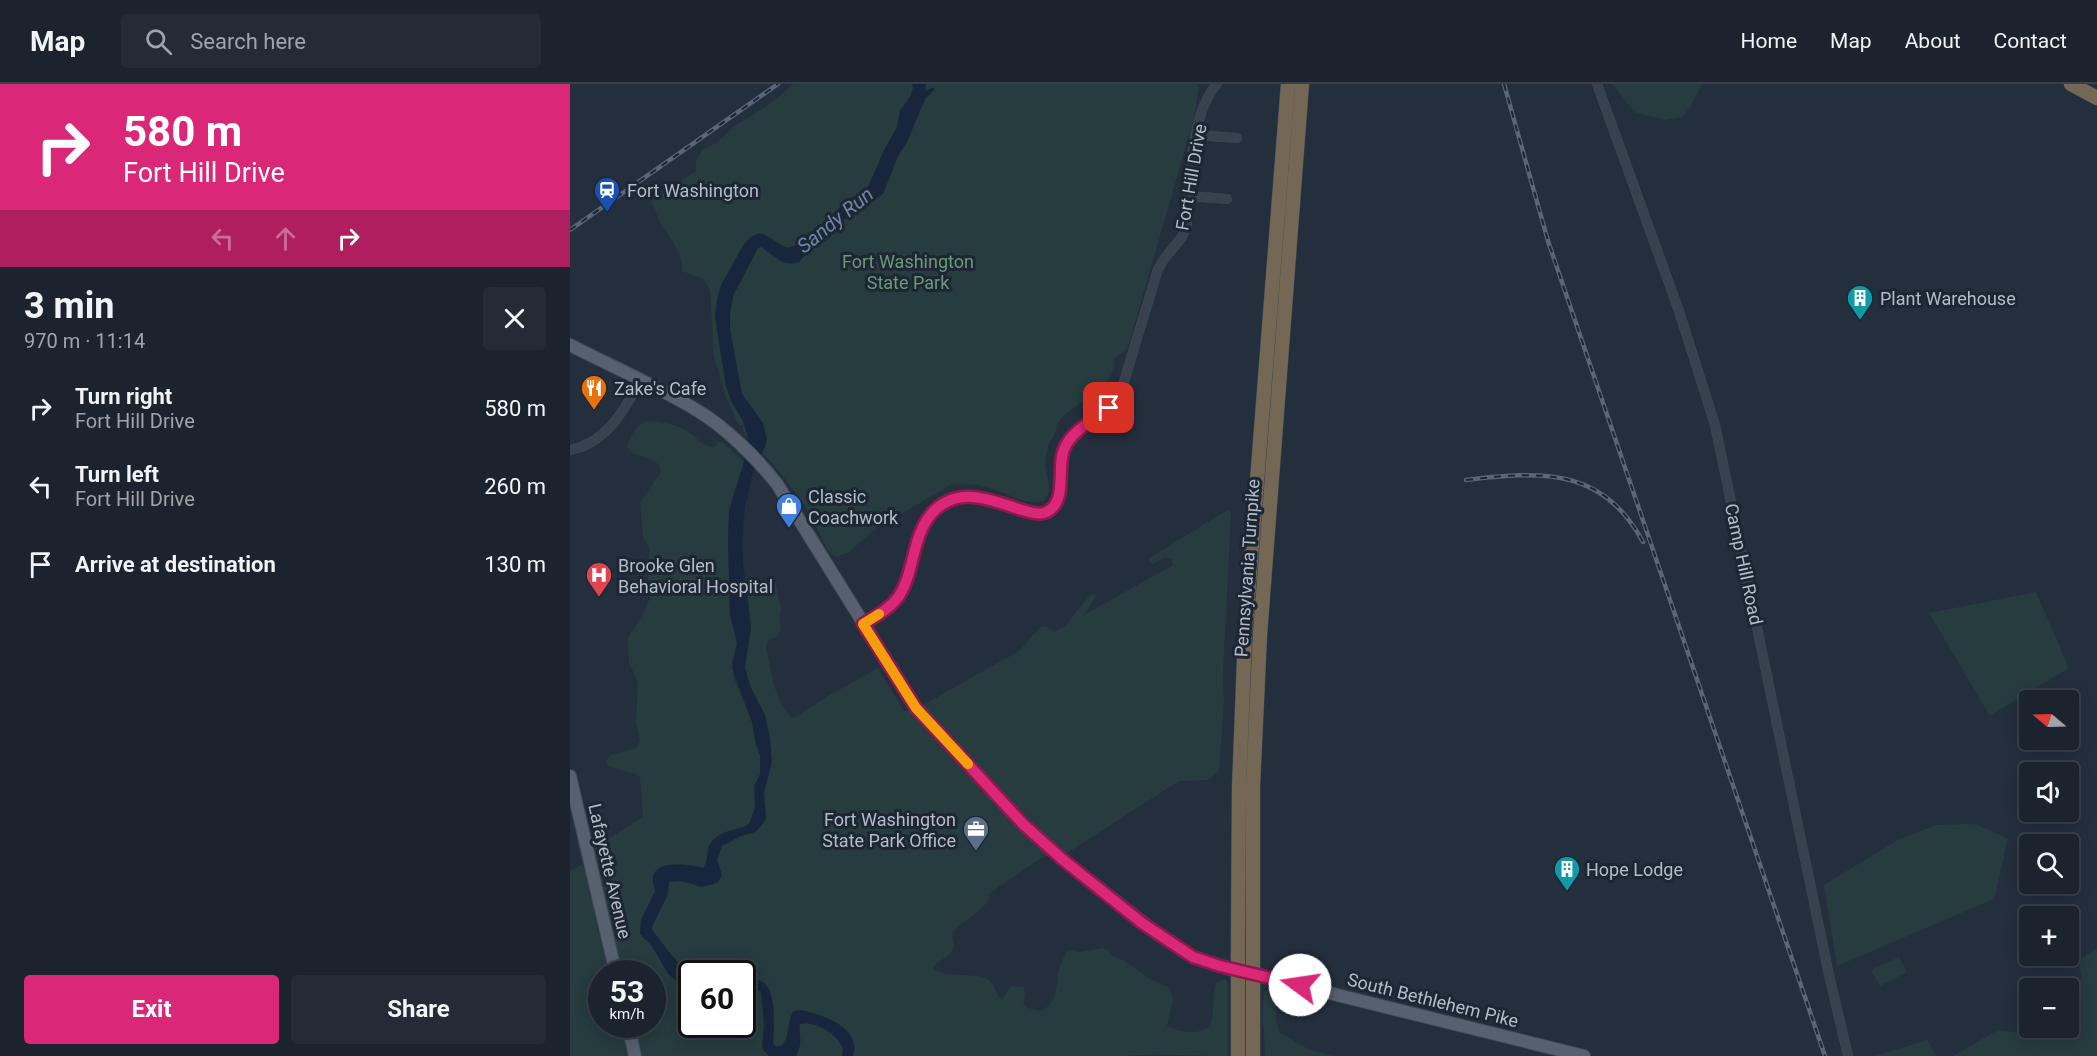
<!DOCTYPE html>
<html lang="en">
<head>
<meta charset="utf-8">
<style>
  body { margin:0; font-family:Roboto,sans-serif; background:#242b36; color:#f1f3f6; height:100vh; display:flex; flex-direction:column; font-size:22px; white-space:nowrap }
  * { box-sizing:border-box; margin:0 }
  p { font-size:20px; color:#a0a4aa }
  .icon { flex:none; width:33px; height:33px; fill:none; stroke:currentColor; stroke-width:2; stroke-linecap:round; stroke-linejoin:round }
  .map { position:relative; flex:1; overflow:hidden }
  .side { display:flex; flex-direction:column; background:#1b232e; width:570px }
  .side>* { flex:none }
  .hud { background:#db2777; color:#fff; overflow:hidden }
  .needle { width:39px; rotate:289deg }
  .fabs { position:absolute; left:1449px; top:606px; display:grid; gap:12px }
  .fabs a { display:grid; place-items:center; width:60px; height:60px; border-radius:6px; background:#1b232e; box-shadow:0 3px 15px #0003,0 0 0 2px #39404a; font-size:30px }
  .speed { position:absolute; left:18px; top:876px; display:flex; gap:12px; font-size:30px; font-weight:700; text-align:center }
  .speed>* { display:grid; place-content:center; width:78px; height:78px; border-radius:50%; background:#1b232e; box-shadow:0 3px 15px #0003,0 0 0 2px #39404a; line-height:1 }
  .speed small { font-size:15px; font-weight:400 }
  .speed .limit { border:3px solid #111; border-radius:9px; background:#fff; color:#111 }
  .pin { position:absolute; display:grid; place-items:center; width:51px; height:51px; color:#fff; margin:-26px; border-radius:12px; box-shadow:0 3px 9px #0006 }
  .me { position:absolute; width:66px; margin:-33px; rotate:284deg; stroke-linejoin:round; filter:drop-shadow(0 0 4px #0008) }
  .turn { display:flex; align-items:center; gap:21px; height:126px; padding:0 24px; font-size:27px }
  .turn .icon { width:78px; height:78px; stroke-width:2.5 }
  .turn b { display:block; font-size:42px; line-height:51px }
  .lanes { display:flex; align-items:center; height:57px; padding:0 24px; background:#0003; justify-content:center; gap:30px; direction:ltr }
  .lanes .off { opacity:.35 }
  .round { display:grid; place-items:center; flex:none; width:63px; height:63px; border-radius:6px; background:#242b36 }
  .headline { display:flex; align-items:center; justify-content:space-between; height:102px; padding:0 24px }
  h1 { font-size:36px; font-weight:700; line-height:45px }
  .button { display:flex; gap:12px; margin-top:auto; padding:12px 24px }
  .button a { flex:1; height:69px; border-radius:6px; background:#db2777; color:#fff; font-size:24px; font-weight:700; line-height:69px; text-align:center }
  .button a+a { background:#242b36; color:#f1f3f6 }
  ul { padding:0; list-style:none }
  li { display:flex; align-items:center; gap:18px; height:78px; padding:0 24px }
  li div { flex:1 }
  li b { display:block; font-size:22px }
  li em { font-style:normal }
  header { display:flex; align-items:center; gap:36px; box-sizing:border-box; height:84px; padding:0 30px; background:#1b232e; border-bottom:2px solid #39404a }
  header strong { font-size:28px }
  nav { display:flex; gap:33px; margin-inline-start:auto; font-size:21px }
  .search { width:420px; height:54px; background:#242b36; display:flex; align-items:center; gap:15px; box-sizing:border-box; padding:0 21px; border-radius:6px; color:#a0a4aa; font-size:22px }
  main { display:flex; flex:1; min-height:0 }
  .map>svg:first-child { display:block }
  .green { fill:#263c3f; fill-rule:evenodd }
  .water { fill:#17263c }
  .lines { fill:none; stroke-linecap:round; stroke-linejoin:round }
  .minor-casing { stroke:#414a57; stroke-width:10 }
  .major-casing { stroke:#414a57; stroke-width:14 }
  .highway-casing { stroke:#434c59; stroke-width:15 }
  .minor { stroke:#38414e; stroke-width:9 }
  .major { stroke:#56606e; stroke-width:12 }
  .highway { stroke:#746855; stroke-width:14 }
  .rail-casing { stroke:#5a6575; stroke-width:4.5 }
  .rail { stroke:#1d2633; stroke-width:2; stroke-dasharray:7; stroke-linecap:butt }
  .highway-bridge-casing { stroke:#434c59; stroke-width:15; stroke-linecap:butt }
  .highway-bridge { stroke:#746855; stroke-width:14 }
  .route-casing { stroke:#8e194d; stroke-width:15 }
  .route { stroke:#db2777; stroke-width:10 }
  .slow { stroke:#f59e0b; stroke-width:10 }
  .labels { text-anchor:middle; dominant-baseline:central; stroke-width:6; stroke-linejoin:round; paint-order:stroke }
  .street-label { font-size:18px; fill:#b4bcc9; stroke:#1d2633 }
  .poi-label { font-size:18px; fill:#b4bcc9; stroke:#1d2633; text-anchor:start }
  .park-label { font-size:18px; fill:#6b9a76; stroke:#1d2633 }
  .water-label { font-size:20px; font-style:italic; fill:#6d86a8; stroke:#1d2633 }
</style>
</head>
<body>
<header>
<strong>Map</strong>
<div class="search"><svg class="icon" aria-label="search" viewBox="0 0 24 24"><circle cx="10" cy="10" r="6"/><path d="M15 15l6 6"/></svg>Search here</div>
<nav><a>Home</a><a>Map</a><a>About</a><a>Contact</a></nav>
</header>
<main>
<section class="side">
<div class="hud">
<div class="turn"><svg class="icon" aria-label="right" viewBox="0 0 24 24"><path d="M7 20v-9h11M14 6l5 5-5 5"/></svg><div><b>580 m</b>Fort Hill Drive</div></div>
<div class="lanes"><svg class="icon off" aria-label="left" viewBox="0 0 24 24"><path d="M17 20v-9H6M10 6l-5 5 5 5"/></svg><svg class="icon off" aria-label="ahead" viewBox="0 0 24 24"><path d="M12 20V5M6 11l6-6 6 6"/></svg><svg class="icon" aria-label="right" viewBox="0 0 24 24"><path d="M7 20v-9h11M14 6l5 5-5 5"/></svg></div>
</div>
<div class="headline"><div><h1>3 min</h1><p>970 m · 11:14</p></div><a class="round"><svg class="icon" aria-label="close" viewBox="0 0 24 24"><path d="M6 6l12 12M18 6L6 18"/></svg></a></div>
<ul>
<li><svg class="icon" aria-label="right" viewBox="0 0 24 24"><path d="M7 20v-9h11M14 6l5 5-5 5"/></svg><div><b>Turn right</b><p>Fort Hill Drive</p></div><em>580 m</em></li>
<li><svg class="icon" aria-label="left" viewBox="0 0 24 24"><path d="M17 20v-9H6M10 6l-5 5 5 5"/></svg><div><b>Turn left</b><p>Fort Hill Drive</p></div><em>260 m</em></li>
<li><svg class="icon" aria-label="arrive" viewBox="0 0 24 24"><path d="M6 21V4h12l-3 4 3 4H6"/></svg><div><b>Arrive at destination</b></div><em>130 m</em></li>
</ul>
<div class="button"><a>Exit</a><a>Share</a></div>
</section>
<div class="map">
<svg width="1527" height="972" viewBox="0 0 1527 972">
  <rect width="100%" height="100%" fill="#242f3e"/>
  <g class="green">
    <path d="M224 0H627L629 3 624 34 557 266 544 274 543 286 535 305 516 315 494 331 487 340 485 350 479 360 476 372 475 381 480 407 474 417C454 422 436 408 417 403 406 400 394 399 382 400L304 446 279 468 267 473C255 467 255 460 249 448 228 408 206 382 174 349L172 342 168 340 155 310 144 272 140 206 133 195 112 187C113 168 100 155 91 140 87 133 86 125 81 118L126 87 125 78 132 66 146 59 165 42 198 21ZM148 211 152 279 145 232Z"/>
    <path d="M1043 0H1132L1121 22 1112 33 1095 36 1064 28Z"/>
    <path d="M76 337C90 338 103 339 115 346 127 352 131 363 145 363L148 358H152L174 377 162 415 158 443 160 530 167 559 162 575 163 592 182 638 186 661 200 653 195 631 180 602 175 583 181 543 176 499 194 496 206 500 211 526 209 535 211 545 207 553 200 555 196 561C200 585 204 615 221 633L224 634 256 613 308 584 334 627 353 621 449 567 470 543 476 542 484 548 496 541 520 511 525 510 526 512 514 531 603 481 602 476 596 473 582 480 578 475 654 428 659 426 661 428 653 591 654 618 649 687 638 696 609 697 497 769 473 773 417 811 420 812V815C410 829 394 835 383 848 381 854 384 857 384 863 382 873 368 875 363 884 378 896 397 887 415 894 425 898 425 910 432 916L441 902 454 903 455 910 453 920 458 924 471 927C487 919 486 906 488 890 489 883 493 875 496 868L502 866 509 868 533 864 538 866 542 872 553 876 582 896 600 904 603 916 597 942C608 948 627 951 638 944L642 935 645 903 647 898 656 895 658 899V972C623 972 589 969 554 972H283C290 947 259 933 239 928L219 949 212 962 207 963 203 960 204 950 193 966 199 972H71L64 941 82 940V890L51 889 22 765 73 733 70 693 66 690 39 683 36 677 41 671 66 664 70 657 66 636 68 598 59 579 58 561V554L74 528 80 514 77 483 80 467 73 452 70 418 91 388C89 365 49 379 60 355 64 346 68 341 76 337ZM122 890H172V940H122Z"/>
    <path d="M1466 508 1499 584 1420 632 1359 529Z"/>
    <path d="M1406 740 1438 755 1424 815 1267 882 1254 801 1326 757 1366 741Z"/>
    <path d="M11 781 15 784 17 790 28 847 39 889 32 890V940L52 941 59 972H0V787Z"/>
    <path d="M1527 865V972H1383L1428 946 1482 953 1484 944H1498V904H1497L1512 895 1508 876Z"/>
    <path d="M1329 873 1337 888 1310 902 1302 888 1303 885Z"/>
    <path d="M698 906 705 911 706 937 710 949 740 966 764 972H695L694 945 692 936 694 908Z"/>
    <path d="M234 939C249 940 267 950 273 964L272 972H226C230 963 232 952 228 943L230 940Z"/>
    <path d="M1357 956 1367 972H1305Z"/>
  </g>
  <g class="water">
    <path d="M342 0H356L355 7 364 3V6L355 15 337 58 328 72 313 110 258 146 229 178C212 184 204 171 191 163L188 164 163 212 160 230V245L172 310 193 339 197 355 195 363 182 391 175 424 172 456 173 478 181 543 175 583 180 602 195 631 200 655 202 678 194 709 196 734 192 741 185 748 171 752 152 762 147 776 152 791 148 798C142 800 134 804 128 802 115 798 114 796 99 798L98 810 82 843V846C95 862 105 878 121 890V908L98 890 82 862 70 850 71 836 85 807C85 804 83 801 83 797 81 774 121 781 133 784 137 779 137 773 138 766 142 748 162 747 176 742L180 738 185 723 184 702 190 690V671L186 661 182 638 162 584 167 559 160 530 158 459 159 426 172 386 178 354 173 337 161 317 156 302 145 232 148 211 152 199 174 160 181 153 189 149 193 150 217 164 230 160 276 118 298 103 314 66 327 43 330 26 340 13 343 4Z"/>
    <path d="M182 894C187 896 192 897 195 900 207 911 204 945 203 960L207 963 212 961C221 951 216 939 223 928 230 924 235 927 242 929 261 934 291 947 283 972H272L273 964C267 950 245 936 230 940 228 953 234 956 226 972H199L193 966 192 962 194 940 191 908 188 906 173 907V897Z"/>
  </g>
  <g class="lines">
    <g class="minor-casing">
      <g id="minor">
        <path d="M1027 0 1109 227 1145 341 1259 891 1278 972"/>
        <path d="M626 51 667 54"/>
        <path d="M619 112 657 115"/>
        <path d="M0 366C36 359 54 327 70 297"/>
        <path d="M293 540C310 530 325 522 333 503 345 466 355 404 408 413 428 416 447 426 467 430 499 428 486 388 493 367 501 341 536 333 550 311L588 185 594 175 612 153 617 140C619 101 620 30 647 0"/>
      </g>
    </g>
    <g class="major-casing">
      <g id="major">
        <path d="M0 261C41 282 85 301 125 325 154 342 186 373 207 400L346 624 453 740 492 775 585 848 623 873 650 882 1014 972"/>
        <path d="M0 692 46 890"/>
        <path d="M58 940 65 972"/>
      </g>
    </g>
    <g class="highway-casing">
      <g id="highway">
        <path d="M1501 0 1527 14"/>
        <path d="M668 855 669 704 675 551 718 0"/>
        <path d="M683 861V702L690 551 732 0"/>
        <path d="M668 913V972"/>
        <path d="M683 972V919"/>
      </g>
    </g>
    <use href="#minor" class="minor"/>
    <use href="#major" class="major"/>
    <use href="#highway" class="highway"/>
    <g class="rail-casing">
      <g id="rail">
        <path d="M934 0 978 157 1255 972"/>
        <path d="M0 146 208 0"/>
        <path d="M896 396C971 387 1033 383 1073 458"/>
      </g>
    </g>
    <use href="#rail" class="rail"/>
    <g class="highway-bridge-casing">
      <g id="highway-bridge">
        <path d="M668 913V855"/>
        <path d="M683 919V861"/>
      </g>
    </g>
    <use href="#highway-bridge" class="highway-bridge"/>
  </g>
  <g class="lines">
    <g class="route-casing">
      <path id="route" d="M539 324C525 335 503 346 495 363 485 382 500 420 474 429 467 431 459 428 452 426 423 417 393 402 366 425 341 448 346 486 329 512 320 525 306 532 293 540L346 624 453 740 492 775 572 839 623 873 650 882 730 901"/>
    </g>
    <use href="#route" class="route"/>
    <path class="slow" d="M309 530 293 540 346 624 398 680"/>
  </g>
  <defs>
    <g id="station-pin" transform="scale(1.35)"><path d="M0 17L-7.5 6A9.5 9.5 0 1 1 7.5 6Z" fill="#1a4fb4" stroke="#1d2633"/><path d="M-3-6H3Q5-6 5-4V2Q5 4 3 4L4.5 6H3L1.5 4h-3L-3 6H-4.5L-3 4Q-5 4-5 2V-4Q-5-6-3-6ZM-3.5-4v3h7v-3ZM-3.5 1v1.5H-2V1ZM2 1v1.5H3.5V1Z" fill="#fff"/></g>
    <g id="building-pin" transform="scale(1.35)"><path d="M0 17L-7.5 6A9.5 9.5 0 1 1 7.5 6Z" fill="#0f9aa8" stroke="#1d2633"/><path d="M-4-6H4V6H1V3H-1V6H-4ZM-2.5-4.3h1.7v1.8h-1.7ZM.8-4.3h1.7v1.8H.8ZM-2.5-1h1.7V.8h-1.7ZM.8-1h1.7V.8H.8Z" fill="#fff"/></g>
    <g id="restaurant-pin" transform="scale(1.35)"><path d="M0 17L-7.5 6A9.5 9.5 0 1 1 7.5 6Z" fill="#e8710a" stroke="#1d2633"/><path d="M-5-6h1v4h1v-4h1v4h1v-4h1v5L-1.5 .5V6h-2V.5L-5-1ZM5-6V6H3V1.5H1.5Q1.5-4 5-6Z" fill="#fff"/></g>
    <g id="shop-pin" transform="scale(1.35)"><path d="M0 17L-7.5 6A9.5 9.5 0 1 1 7.5 6Z" fill="#3f7fe0" stroke="#1d2633"/><path d="M-5-2.5h2.3a2.7 3.5 0 0 1 5.4 0H5L5.5 6h-11ZM-1.5-2.5h3a1.5 2.3 0 0 0-3 0Z" fill="#fff"/></g>
    <g id="hospital-pin" transform="scale(1.35)"><path d="M0 17L-7.5 6A9.5 9.5 0 1 1 7.5 6Z" fill="#e0444e" stroke="#1d2633"/><path d="M-5-5h3v3.5h4V-5h3V5h-3V1.5h-4V5h-3Z" fill="#fff"/></g>
    <g id="office-pin" transform="scale(1.35)"><path d="M0 17L-7.5 6A9.5 9.5 0 1 1 7.5 6Z" fill="#5c6f8a" stroke="#1d2633"/><path d="M-6-3h4V-5.5h4V-3h4V5H-6ZM-1-4.5V-3h2v-1.5ZM-6 0V1H6V0Z" fill="#fff"/></g>
  </defs>
  <g fill-rule="evenodd">
    <use href="#station-pin" x="37" y="106"/>
    <use href="#building-pin" x="1290" y="214"/>
    <use href="#restaurant-pin" x="24" y="304"/>
    <use href="#shop-pin" x="219" y="422"/>
    <use href="#hospital-pin" x="29" y="491"/>
    <use href="#office-pin" x="406" y="745"/>
    <use href="#building-pin" x="997" y="785"/>
  </g>
  <g class="labels">
    <g class="street-label">
      <text transform="translate(621 93) rotate(-80)">Fort Hill Drive</text>
      <text transform="translate(1174 480) rotate(78)">Camp Hill Road</text>
      <text transform="translate(677 484) rotate(-86)">Pennsylvania Turnpike</text>
      <text transform="translate(40 787) rotate(77)">Lafayette Avenue</text>
      <text transform="translate(863 916) rotate(14)">South Bethlehem Pike</text>
    </g>
    <g class="poi-label">
      <text x="57" y="106">Fort Washington</text>
      <text x="1310" y="214">Plant Warehouse</text>
      <text x="44" y="304">Zake's Cafe</text>
      <text x="238" y="412">Classic<tspan x="238" dy="21">Coachwork</tspan></text>
      <text x="48" y="481">Brooke Glen<tspan x="48" dy="21">Behavioral Hospital</tspan></text>
      <text x="386" y="735" text-anchor="end">Fort Washington<tspan x="386" dy="21">State Park Office</tspan></text>
      <text x="1016" y="785">Hope Lodge</text>
    </g>
    <g class="park-label">
      <text x="338" y="177">Fort Washington<tspan x="338" dy="21">State Park</tspan></text>
    </g>
    <g class="water-label">
      <text transform="translate(265 136) rotate(-39)">Sandy Run</text>
    </g>
  </g>
</svg>
<div class="fabs">
<a><svg class="needle" viewBox="-14 -14 28 28"><path d="M0-13l5 13h-10z" fill="#e53935"/><path d="M0 13l5-13h-10z" fill="#a0a4aa"/></svg></a>
<a><svg class="icon" aria-label="sound" viewBox="0 0 24 24"><path d="M4 9h4l5-4v14l-5-4H4zM17 9q2 3 0 6"/></svg></a>
<a><svg class="icon" aria-label="search" viewBox="0 0 24 24"><circle cx="10" cy="10" r="6"/><path d="M15 15l6 6"/></svg></a>
<a>+</a>
<a>−</a>
</div>
<div class="speed"><div>53<small>km/h</small></div><div class="limit">60</div></div>
<div class="pin" style="left:539px;top:324px;background:#d93025"><svg class="icon" aria-label="arrive" viewBox="0 0 24 24"><path d="M6 21V4h12l-3 4 3 4H6"/></svg></div>
<svg class="me" style="left:730px;top:901px" viewBox="-20 -20 40 40"><circle r="19" fill="#fff"/><path d="M0-13L10 11 0 6-10 11z" fill="#db2777"/></svg>
</div>
</main>
</body>
</html>
